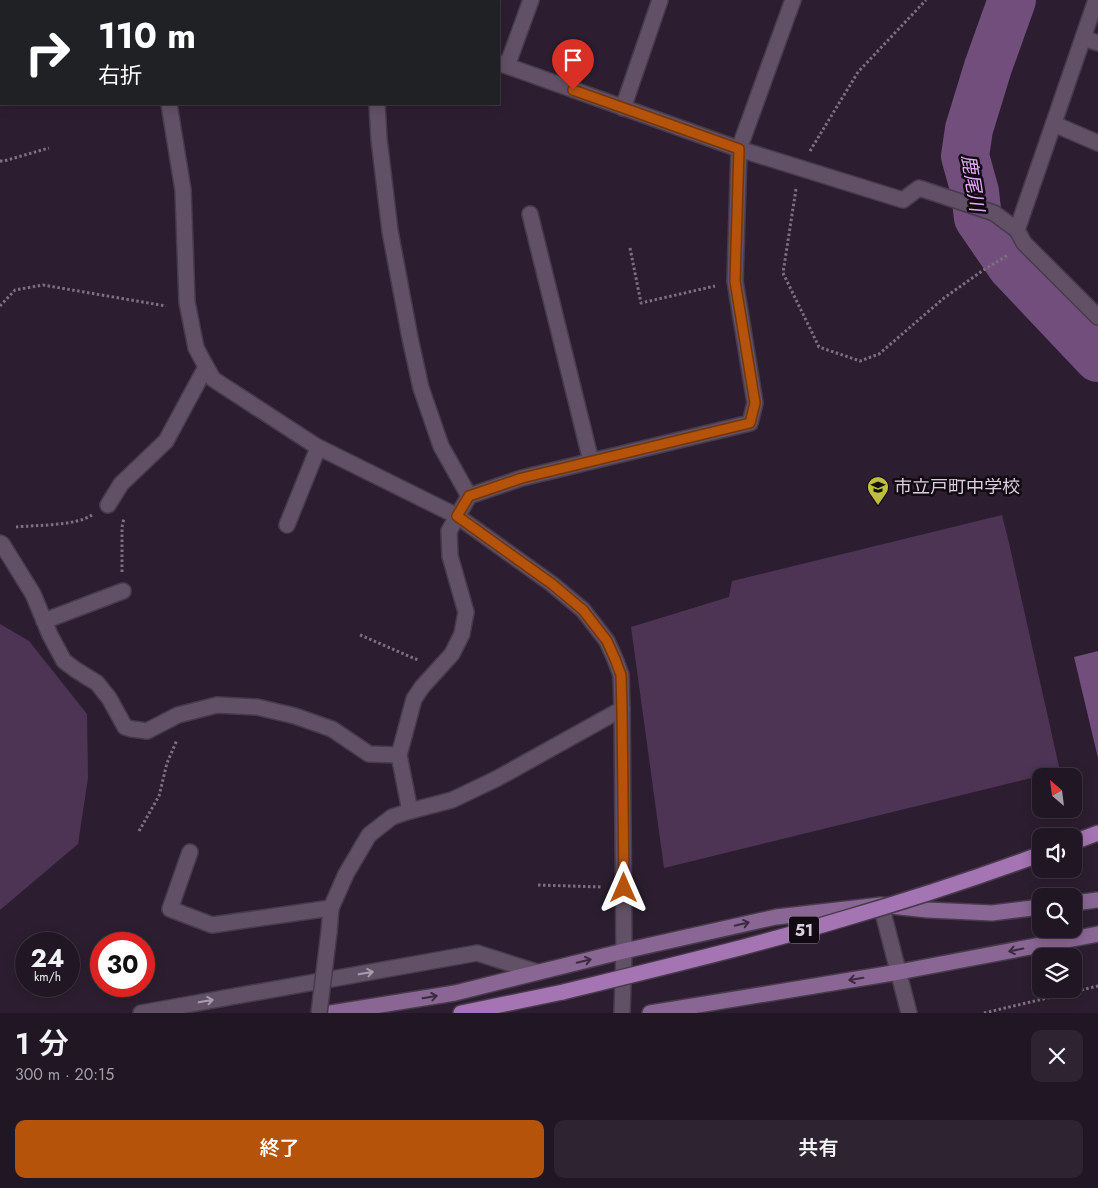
<!DOCTYPE html>
<html lang="ja">
<head>
<meta charset="utf-8">
<style>
  body { margin:0; font-family:Jost,"Noto Sans JP",sans-serif; background:#2d2331; color:#f1f3f6; height:100vh; display:flex; flex-direction:column; font-size:19px; white-space:nowrap }
  * { box-sizing:border-box; margin:0 }
  p { font-size:16px; color:#a29fa6 }
  .icon { flex:none; width:28px; height:28px; fill:none; stroke:currentColor; stroke-width:2; stroke-linecap:round; stroke-linejoin:round }
  .map { position:relative; height:1013px; overflow:hidden }
  .sheet { display:flex; flex-direction:column; background:#211624; flex:1 }
  .sheet>* { flex:none }
  .top-card { position:absolute; left:0px; top:0px; width:500px; height:105px; box-shadow:0 2px 12px #0003,0 0 0 1px #3e3541; background:#202124; color:#fff; overflow:hidden }
  .needle { width:32px; rotate:332deg }
  .tools { position:absolute; left:1032px; top:768px; display:grid; gap:10px }
  .tools a { display:grid; place-items:center; width:50px; height:50px; border-radius:10px; background:#211624; box-shadow:0 2px 12px #0003,0 0 0 1px #3e3541; font-size:25px }
  .speed { position:absolute; left:15px; top:932px; display:flex; gap:10px; font-size:25px; font-weight:700; text-align:center }
  .speed>* { display:grid; place-content:center; width:65px; height:65px; border-radius:50%; background:#211624; box-shadow:0 2px 12px #0003,0 0 0 1px #3e3541; line-height:1 }
  .speed small { font-size:12px; font-weight:400 }
  .speed .limit { border:8px solid #d22; background:#fff; color:#111 }
  .pin { position:absolute; display:grid; place-items:center; width:42px; height:42px; color:#fff; margin:-51px -21px; border-radius:50% 50% 50% 0; rotate:-45deg; box-shadow:0 0 5px #0007 }
  .pin .icon { rotate:45deg }
  .me { position:absolute; width:55px; margin:-28px; rotate:0deg; stroke-linejoin:round; filter:drop-shadow(0 0 4px #0008) }
  .turn { display:flex; align-items:center; gap:18px; height:105px; padding:0 15px; font-size:22px }
  .turn .icon { width:65px; height:65px; stroke-width:2.5 }
  .turn b { display:block; font-size:35px; line-height:42px }
  .round { display:grid; place-items:center; flex:none; width:52px; height:52px; border-radius:10px; background:#2d2331 }
  .summary { display:flex; align-items:center; justify-content:space-between; height:85px; padding:0 15px }
  h1 { font-size:30px; font-weight:600; line-height:38px }
  .cta { display:flex; gap:10px; margin-top:auto; padding:10px 15px }
  .cta a { flex:1; height:58px; border-radius:10px; background:#b45309; color:#fff; font-size:20px; font-weight:600; line-height:58px; text-align:center }
  .cta a+a { background:#2d2331; color:#f1f3f6 }
  .map>svg:first-child { display:block }
  .green { fill:#4d3354 }
  .water { fill:#714e7b }
  .lines { fill:none; stroke-linecap:round; stroke-linejoin:round }
  .river { stroke:#714e7b; stroke-width:48 }
  .minor-casing { stroke:#473b4b; stroke-width:18 }
  .primary-casing { stroke:#473b4b; stroke-width:18 }
  .motorway-casing { stroke:#473b4b; stroke-width:18 }
  .path { stroke:#7c7080; stroke-width:3; stroke-dasharray:2.5 2.5; stroke-linecap:butt }
  .minor { stroke:#625166; stroke-width:15 }
  .primary { stroke:#8a6694; stroke-width:15 }
  .motorway { stroke:#a574b3; stroke-width:15 }
  .minor-bridge-casing { stroke:#473b4b; stroke-width:18; stroke-linecap:butt }
  .motorway-bridge-casing { stroke:#473b4b; stroke-width:18; stroke-linecap:butt }
  .minor-bridge { stroke:#625166; stroke-width:15 }
  .motorway-bridge { stroke:#a574b3; stroke-width:15 }
  .oneway { stroke:#3b2a40 }
  .oneway2 { stroke:#a99dad }
  .route-casing { stroke:#753606; stroke-width:12 }
  .route { stroke:#b45309; stroke-width:9 }
  .labels { text-anchor:middle; dominant-baseline:central; stroke-width:5; stroke-linejoin:round; paint-order:stroke }
  .shield { fill:#110a13; stroke:#9d94a0; stroke-width:1 }
  .shield-label { font-size:16px; font-weight:bold; fill:#d9cfdc }
  .poi-label { font-size:18px; fill:#d9cfdc; stroke:#110a13; text-anchor:start }
  .water-label { font-size:19px; font-style:italic; fill:#e4adf3; stroke:#110a13 }
</style>
</head>
<body>
<div class="map">
<svg width="1098" height="1013" viewBox="0 0 1098 1013">
  <rect width="100%" height="100%" fill="#2c1e30"/>
  <g class="green">
    <path d="M1002 515 1009 543 1060 771 664 868 631 627 729 597 732 581Z"/>
    <path d="M0 624 29 641 87 714 88 778 78 844 0 910Z"/>
  </g>
  <path class="water" d="M1098 651V758L1074 657Z"/>
  <g class="lines">
    <path class="river" d="M1012 0 988 67 969 129 965 156 975 192 978 218 1011 266 1098 358"/>
    <g class="minor-casing">
      <g id="minor">
        <path d="M152 0V1"/>
        <path d="M333 0V1"/>
        <path d="M413 1V0"/>
        <path d="M1083 38 1098 43"/>
        <path d="M499 63 739 149 903 200 919 188 994 213 1017 230 1024 243 1098 317"/>
        <path d="M507 66 531 0"/>
        <path d="M169 104 183 190 187 302 196 348 213 379 316 446 457 516 552 584 583 610 607 641 615 659 621 675 622 709 624 951 622 1013"/>
        <path d="M377 104 379 139 390 231 410 338 421 388 441 446 469 496"/>
        <path d="M623 108 660 0"/>
        <path d="M1054 124 1098 143"/>
        <path d="M530 214 591 461"/>
        <path d="M1017 230 1096 0"/>
        <path d="M108 505 121 484 166 441 206 367"/>
        <path d="M287 525 318 448"/>
        <path d="M0 543 2 544 33 594 50 635 64 661 76 670 97 683 109 698 125 727 132 729 147 731 178 715 217 705 257 707 295 716 332 729 369 754 399 755"/>
        <path d="M44 621 123 591"/>
        <path d="M410 811 399 755 414 699 422 687 452 654 462 634 466 612 450 556 449 531 469 496 522 478 750 423 755 403 735 281 739 149 793 0"/>
        <path d="M190 852 170 909 212 925 331 908"/>
        <path d="M881 905 909 1013"/>
        <path d="M329 932 331 908 346 874 369 835 392 817 410 811 452 800 496 779 622 709"/>
        <path d="M141 1013 477 953 537 972"/>
      </g>
    </g>
    <g class="primary-casing">
      <g id="primary">
        <path d="M1074 903 1098 900"/>
        <path d="M331 1013 455 993 624 951 776 917 881 905 928 910 992 913 1041 907"/>
        <path d="M650 1013 899 972 1098 934"/>
      </g>
    </g>
    <g class="motorway-casing">
      <g id="motorway">
        <path d="M1074 842 1098 833"/>
        <path d="M461 1013 563 992"/>
      </g>
    </g>
    <g class="path">
      <path d="M810 151 858 72 926 0"/>
      <path d="M0 161H4L49 148"/>
      <path d="M796 189 783 273 819 347 860 361 879 354 944 298 982 271 1008 255"/>
      <path d="M630 248 641 303 715 286"/>
      <path d="M0 306 15 290 43 285 166 306"/>
      <path d="M16 527C36 525 76 526 92 515"/>
      <path d="M122 572V527L124 518"/>
      <path d="M360 635 418 660"/>
      <path d="M139 831 159 796 167 763 177 740"/>
      <path d="M538 885 602 887"/>
      <path d="M984 1013 1098 986"/>
    </g>
    <use href="#minor" class="minor"/>
    <use href="#primary" class="primary"/>
    <use href="#motorway" class="motorway"/>
    <g class="minor-bridge-casing">
      <path id="minor-bridge" d="M319 1013 329 932"/>
    </g>
    <g class="motorway-bridge-casing">
      <path id="motorway-bridge" d="M563 992C657 969 750 947 843 919 909 900 976 878 1041 854"/>
    </g>
    <use href="#minor-bridge" class="minor-bridge"/>
    <use href="#motorway-bridge" class="motorway-bridge"/>
  </g>
  <defs><path id="oneway-shaft" d="M-6 0H5M1.5-3L5.5 0L1.5 3" fill="none" stroke-width="1.6" stroke-linecap="round" stroke-linejoin="round" transform="scale(1.25)"/></defs>
  <g class="oneway">
    <use href="#oneway-shaft" transform="translate(742 924) rotate(-13)"/>
    <use href="#oneway-shaft" transform="translate(1016 950) rotate(169)"/>
    <use href="#oneway-shaft" transform="translate(584 961) rotate(-14)"/>
    <use href="#oneway-shaft" transform="translate(856 979) rotate(171)"/>
    <use href="#oneway-shaft" transform="translate(430 997) rotate(-9)"/>
  </g>
  <g class="oneway2">
    <use href="#oneway-shaft" transform="translate(366 973) rotate(-10)"/>
    <use href="#oneway-shaft" transform="translate(206 1001) rotate(-10)"/>
  </g>
  <g class="lines">
    <g class="route-casing">
      <path id="route" d="M573 90 739 149 735 281 755 403 750 423 522 478 469 496 457 516 552 584 583 610 607 641 615 659 621 675 622 709 624 888"/>
    </g>
    <use href="#route" class="route"/>
  </g>
  <defs>
    <g id="school-pin" transform="scale(1.125)"><path d="M0 17L-7.5 6A9.5 9.5 0 1 1 7.5 6Z" fill="#c0be41" stroke="#110a13"/><path d="M0-5L7-2L0 1L-7-2ZM-4 1L0 2.5L4 1V4Q0 6-4 4Z" fill="#111"/></g>
  </defs>
  <g fill-rule="evenodd">
    <use href="#school-pin" x="878" y="487"/>
  </g>
  <g class="labels">
    <rect class="shield" x="789" y="916.5" width="30" height="27" rx="4"/>
    <g class="shield-label">
      <text x="804" y="930">51</text>
    </g>
    <g class="poi-label">
      <text x="894" y="487">市立戸町中学校</text>
    </g>
    <g class="water-label">
      <text transform="translate(973 183) rotate(81)">鹿尾川</text>
    </g>
  </g>
</svg>
<div class="tools">
<a><svg class="needle" viewBox="-14 -14 28 28"><path d="M0-13l5 13h-10z" fill="#e53935"/><path d="M0 13l5-13h-10z" fill="#a29fa6"/></svg></a>
<a><svg class="icon" aria-label="sound" viewBox="0 0 24 24"><path d="M4 9h4l5-4v14l-5-4H4zM17 9q2 3 0 6"/></svg></a>
<a><svg class="icon" aria-label="search" viewBox="0 0 24 24"><circle cx="10" cy="10" r="6"/><path d="M15 15l6 6"/></svg></a>
<a><svg class="icon" aria-label="layers" viewBox="0 0 24 24"><path d="M12 4l9 5-9 5-9-5zM3 14l9 5 9-5"/></svg></a>
</div>
<div class="speed"><div>24<small>km/h</small></div><div class="limit">30</div></div>
<div class="pin" style="left:573px;top:90px;background:#d93025"><svg class="icon" aria-label="arrive" viewBox="0 0 24 24"><path d="M6 21V4h12l-3 4 3 4H6"/></svg></div>
<svg class="me" style="left:624px;top:888px" viewBox="-20 -20 40 40"><path d="M0-17L14 15 0 8-14 15z" fill="#b45309" stroke="#fff" stroke-width="4"/></svg>
<div class="top-card">
<div class="turn"><svg class="icon" aria-label="right" viewBox="0 0 24 24"><path d="M7 20v-9h11M14 6l5 5-5 5"/></svg><div><b>110 m</b>右折</div></div>
</div>
</div>
<section class="sheet">
<div class="summary"><div><h1>1 分</h1><p>300 m · 20:15</p></div><a class="round"><svg class="icon" aria-label="close" viewBox="0 0 24 24"><path d="M6 6l12 12M18 6L6 18"/></svg></a></div>
<div class="cta"><a>終了</a><a>共有</a></div>
</section>
</body>
</html>
